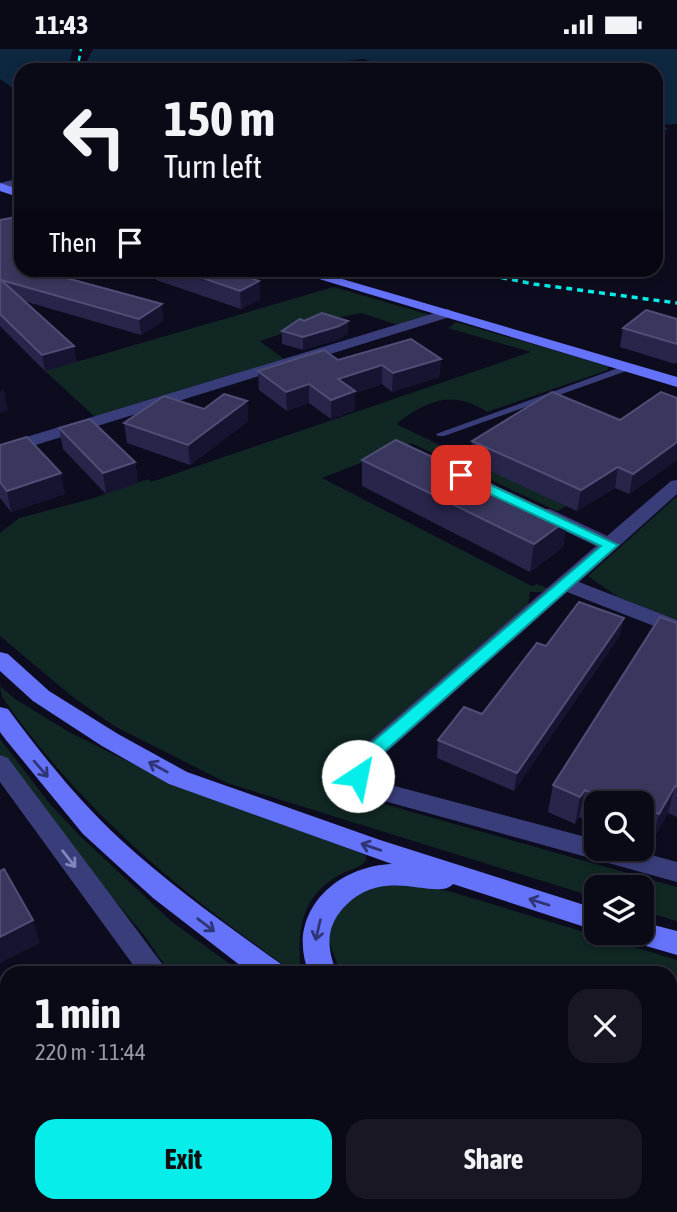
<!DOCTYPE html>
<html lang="en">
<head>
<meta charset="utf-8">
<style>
  body { margin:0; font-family:"Asap Condensed",sans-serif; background:#181723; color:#f1f3f6; height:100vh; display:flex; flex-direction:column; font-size:26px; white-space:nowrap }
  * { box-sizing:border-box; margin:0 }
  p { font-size:23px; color:#999aa1 }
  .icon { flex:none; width:38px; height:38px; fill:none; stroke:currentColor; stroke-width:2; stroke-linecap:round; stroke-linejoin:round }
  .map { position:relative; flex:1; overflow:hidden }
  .details { position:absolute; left:0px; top:917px; width:677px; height:247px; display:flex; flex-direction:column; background:#0a0916; border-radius:21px 21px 0 0; box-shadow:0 4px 10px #0003,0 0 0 2px #2a2a35 }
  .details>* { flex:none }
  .top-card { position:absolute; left:14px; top:14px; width:649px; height:214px; border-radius:21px; box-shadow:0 4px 10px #0003,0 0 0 2px #2a2a35; background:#0a0916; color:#f1f3f6; overflow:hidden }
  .fabs { position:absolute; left:584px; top:742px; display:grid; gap:14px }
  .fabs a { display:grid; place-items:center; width:70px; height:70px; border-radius:14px; background:#0a0916; box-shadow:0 4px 10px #0003,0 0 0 2px #2a2a35; font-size:35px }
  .pin { position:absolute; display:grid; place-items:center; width:60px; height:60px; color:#fff; margin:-30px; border-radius:14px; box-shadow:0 4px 10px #0006 }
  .me { position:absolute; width:77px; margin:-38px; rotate:34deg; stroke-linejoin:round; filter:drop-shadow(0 0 5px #0008) }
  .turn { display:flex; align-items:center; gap:24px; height:147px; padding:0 35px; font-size:32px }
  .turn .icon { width:91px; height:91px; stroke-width:2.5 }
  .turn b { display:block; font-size:49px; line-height:60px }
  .then { display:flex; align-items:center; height:66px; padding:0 35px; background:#0003; gap:14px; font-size:26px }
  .round { display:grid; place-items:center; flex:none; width:74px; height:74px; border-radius:21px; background:#181723 }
  .summary { display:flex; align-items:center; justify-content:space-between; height:119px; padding:0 35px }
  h1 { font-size:42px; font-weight:700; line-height:52px }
  .button { display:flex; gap:14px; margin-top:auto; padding:14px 35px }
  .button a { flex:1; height:80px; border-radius:21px; background:#07ede9; color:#111; font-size:28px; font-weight:700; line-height:80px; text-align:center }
  .button a+a { background:#181723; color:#f1f3f6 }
  .status { display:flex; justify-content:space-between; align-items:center; height:49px; padding:0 35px; background:#0a0916; direction:ltr }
  .status svg { height:19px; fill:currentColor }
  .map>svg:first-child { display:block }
  .green { fill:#102724 }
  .water { fill:#0d2741 }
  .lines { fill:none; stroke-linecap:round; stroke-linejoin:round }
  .lane { fill:#393e7b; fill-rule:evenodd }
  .street { fill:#393e7b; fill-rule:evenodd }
  .secondary { fill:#6573fa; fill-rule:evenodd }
  .rail-far1 { stroke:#07ede9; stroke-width:2.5; stroke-dasharray:5 4.5; stroke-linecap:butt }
  .rail { stroke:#07ede9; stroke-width:3.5; stroke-dasharray:6 5; stroke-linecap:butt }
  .wall { fill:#28254b }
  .shaded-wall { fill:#161431 }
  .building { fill:#3a375e; stroke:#504e77; stroke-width:2 }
  .oneway { stroke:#303576 }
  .oneway2 { stroke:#8284bc }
  .route { fill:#07ede9; stroke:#059a97; stroke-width:2 }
</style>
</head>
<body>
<div class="status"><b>11:43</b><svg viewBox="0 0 49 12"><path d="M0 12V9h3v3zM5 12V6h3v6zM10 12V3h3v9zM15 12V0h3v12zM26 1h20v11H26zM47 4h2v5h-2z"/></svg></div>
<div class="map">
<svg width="677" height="1163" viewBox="0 0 677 1163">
  <rect width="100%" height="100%" fill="#0d0c1e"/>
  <g class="green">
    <path d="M334 238 430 266 398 276 361 264 313 274 260 292 284 310 95 368 45 322Z"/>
    <path d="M456 273 608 317V321L487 363C452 340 427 352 396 375L567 457 557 462 411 394 322 429 532 537 537 535 547 539 543 543H530L528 556 340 719 345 737 366 750 677 838V872L642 862V838H597V849L227 734 116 678 74 649 0 587V484L19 469 91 450 148 430 151 433 531 303 448 279Z"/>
    <path d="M676 448 677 449V571L618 548 588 527Z"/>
    <path d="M0 637 15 650 69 683 173 735 366 806V812C359 819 352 820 343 824 305 843 297 875 300 915L287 918C176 840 81 761 2 648Z"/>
    <path d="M0 690 50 755 80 787 171 872 242 924H170L144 886 38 760 0 705Z"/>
    <path d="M418 836 452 843 677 911V1100L670 1097V924H341L327 888 330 872 350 850 378 837Z"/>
    <path d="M583 1157H669L677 1163H593Z"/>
  </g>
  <g class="water">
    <path d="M0 0H73L67 21H21V42H17L0 30Z"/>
    <path d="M93 0H677V75L663 76 669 81 656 82V21H393L394 17 362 10 277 21H89L87 12Z"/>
  </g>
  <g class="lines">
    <g class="lane">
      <path d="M629 315 634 318 632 320 444 387H438L436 385Z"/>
      <path d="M355 1157H409L406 1163H352Z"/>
      <path d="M416 1157H437L440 1163H419Z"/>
      <path d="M528 1157H548L551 1163H531Z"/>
    </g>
    <g class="street">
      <path d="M21 129V136L0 142V134Z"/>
      <path d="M448 260 455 264 453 267 0 407V396Z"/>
      <path d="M677 431V445L579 533 677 571V586L567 543 371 717 370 725 376 732 597 791V800H629L677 813V833L359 745 346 727 351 708 596 497 536 468 534 464 536 460H550L607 487 671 432Z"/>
      <path d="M0 706 8 709 169 924H139L0 733Z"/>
      <path d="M0 1045 7 1048V1081L0 1078Z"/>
      <path d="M92 1157H130L133 1163H95Z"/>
      <path d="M200 1157H238L235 1163H197Z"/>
      <path d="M285 1157H320L323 1163H288Z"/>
    </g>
    <g class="secondary">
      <path d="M0 134 21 141V149L0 142Z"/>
      <path d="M286 220H308L677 328V338Z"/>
      <path d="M0 603 8 605 49 642 118 685 187 723 380 791 597 860V882L453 835C436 854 381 812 340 863 325 882 328 903 337 924H309C285 866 334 817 392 815L169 735 102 697 33 652 0 622Z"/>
      <path d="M0 658 8 660C42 706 78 751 120 790 170 836 226 876 281 915L285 924H250L153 849 83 785 6 691 0 683Z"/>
      <path d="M642 873 677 882V906L629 892 625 884H642Z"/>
      <path d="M670 1110 677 1113V1145L670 1142Z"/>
    </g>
    <path class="rail-far1" d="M77 21 81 0"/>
    <path class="rail" d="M458 220 534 235 677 254"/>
  </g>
  <g class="wall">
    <path d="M0 171 21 220 44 223 164 271 141 286 24 252 74 297 76 313 45 322 0 277Z"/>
    <path d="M155 220H224L259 232 260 250 241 260 156 231Z"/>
    <path d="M677 270V313L675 315 620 298 623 279Z"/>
    <path d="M304 272H348V285L339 290 303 301 282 295V282Z"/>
    <path d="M441 310 439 328 392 343 382 335 355 344V361L331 370 309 354 287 362 259 341 258 322 338 311Z"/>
    <path d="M677 349V411L629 445 615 439 577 462 470 413 472 392 620 371Z"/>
    <path d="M247 352 248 372 190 416 127 394 124 374Z"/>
    <path d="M59 379 135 413 138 434 106 445 63 400Z"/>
    <path d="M0 396 65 445 11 463 0 449Z"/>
    <path d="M362 411 567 471 563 498 530 523 362 437Z"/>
    <path d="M677 574V768L668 764 652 792 642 787V754H597V776L579 768 575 775 548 763 553 736Z"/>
    <path d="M620 586 514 742 437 709 438 691 482 665 546 597Z"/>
    <path d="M141 1157H180L181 1159 177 1163H148Z"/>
  </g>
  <g class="shaded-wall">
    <path d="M259 232 260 250 241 260 240 242Z"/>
    <path d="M162 255 164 271 141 286 139 270Z"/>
    <path d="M348 272V285L339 290 303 301V288Z"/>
    <path d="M74 297 76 313 45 322 42 306Z"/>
    <path d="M441 310 439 328 392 343 393 324Z"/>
    <path d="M382 316V335L355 344V361L331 370V351L338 330Z"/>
    <path d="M309 335V354L287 362 286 343Z"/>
    <path d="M4 341 8 361 0 364V342Z"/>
    <path d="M247 352 248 372 190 416 188 396Z"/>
    <path d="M677 393V411L629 445 633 425Z"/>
    <path d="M135 413 138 434 106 445 103 424Z"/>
    <path d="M618 418 615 439 577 462 581 441Z"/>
    <path d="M61 424 65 445 11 463 7 442Z"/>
    <path d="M567 471 563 498 530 523 534 495Z"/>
    <path d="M624 569 620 586 514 742 517 724Z"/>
    <path d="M675 737 668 764 652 792 659 765Z"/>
    <path d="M585 741 579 768 575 775 580 748Z"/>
    <path d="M33 871 40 894 0 914V888Z"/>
    <path d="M166 1157H180L181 1159 177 1163H161Z"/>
  </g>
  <g class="building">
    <path d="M21 167V200L18 201 21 203V220H41L44 223 162 255 139 270 1 231 74 297 42 306 0 265V171Z"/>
    <path d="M177 220H224L259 232 240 242Z"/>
    <path d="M646 261 677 270V295L623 279Z"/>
    <path d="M322 264 348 272 339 277 303 288 282 282 300 270 304 272Z"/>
    <path d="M411 290 441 310 393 324 382 316 338 330 355 342 331 351 309 335 286 343 258 322 324 301 338 311Z"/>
    <path d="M552 343 620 371 661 343 677 349V393L633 425 618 418 581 441 472 392Z"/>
    <path d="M224 345 247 352 188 396 124 374 164 347 204 360Z"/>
    <path d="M90 370 135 413 103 424 59 379Z"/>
    <path d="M27 388 61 424 7 442 0 433V396Z"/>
    <path d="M396 391 567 471 534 495 362 411Z"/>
    <path d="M579 553 624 569 517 724 438 691 464 658 482 665 537 594 546 597Z"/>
    <path d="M660 568 677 574V738L675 737 659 765 642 758V754H615L585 741 580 748 553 736Z"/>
    <path d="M4 820 33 871 0 888V822Z"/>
    <path d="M154 1157H166L161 1163Z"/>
  </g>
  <defs><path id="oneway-shaft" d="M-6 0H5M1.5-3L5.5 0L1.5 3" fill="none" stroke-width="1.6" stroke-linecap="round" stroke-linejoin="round" transform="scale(1.75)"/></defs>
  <g class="oneway">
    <use href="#oneway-shaft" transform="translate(158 718) rotate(-151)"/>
    <use href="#oneway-shaft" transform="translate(41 720) rotate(49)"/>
    <use href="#oneway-shaft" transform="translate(371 798) rotate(-161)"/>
    <use href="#oneway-shaft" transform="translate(539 853) rotate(-163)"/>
    <use href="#oneway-shaft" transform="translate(206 876) rotate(37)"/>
    <use href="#oneway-shaft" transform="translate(318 881) rotate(103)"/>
  </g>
  <use class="oneway2" href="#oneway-shaft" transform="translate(69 810) rotate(52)"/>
  <path class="route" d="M461 422 618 496 368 717 364 732H351L348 727 353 710 601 497 456 429 454 426Z"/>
</svg>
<div class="fabs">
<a><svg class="icon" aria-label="search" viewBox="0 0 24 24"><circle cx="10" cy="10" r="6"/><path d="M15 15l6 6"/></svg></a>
<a><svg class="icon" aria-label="layers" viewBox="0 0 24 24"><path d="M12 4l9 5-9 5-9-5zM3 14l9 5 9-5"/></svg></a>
</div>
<div class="pin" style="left:461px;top:426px;background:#d93025"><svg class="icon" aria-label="arrive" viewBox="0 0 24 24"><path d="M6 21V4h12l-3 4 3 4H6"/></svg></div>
<svg class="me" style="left:358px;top:727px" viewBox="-20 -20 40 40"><circle r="19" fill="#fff"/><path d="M0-13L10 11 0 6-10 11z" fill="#07ede9"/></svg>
<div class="top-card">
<div class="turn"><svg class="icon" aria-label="left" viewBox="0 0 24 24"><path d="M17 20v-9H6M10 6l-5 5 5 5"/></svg><div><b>150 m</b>Turn left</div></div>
<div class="then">Then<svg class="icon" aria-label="arrive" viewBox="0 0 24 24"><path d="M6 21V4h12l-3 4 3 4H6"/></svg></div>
</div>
<section class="details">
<div class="summary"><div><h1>1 min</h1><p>220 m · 11:44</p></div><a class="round"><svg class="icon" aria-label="close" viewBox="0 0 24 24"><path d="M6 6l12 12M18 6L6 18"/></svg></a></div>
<div class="button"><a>Exit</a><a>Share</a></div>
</section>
</div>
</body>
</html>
